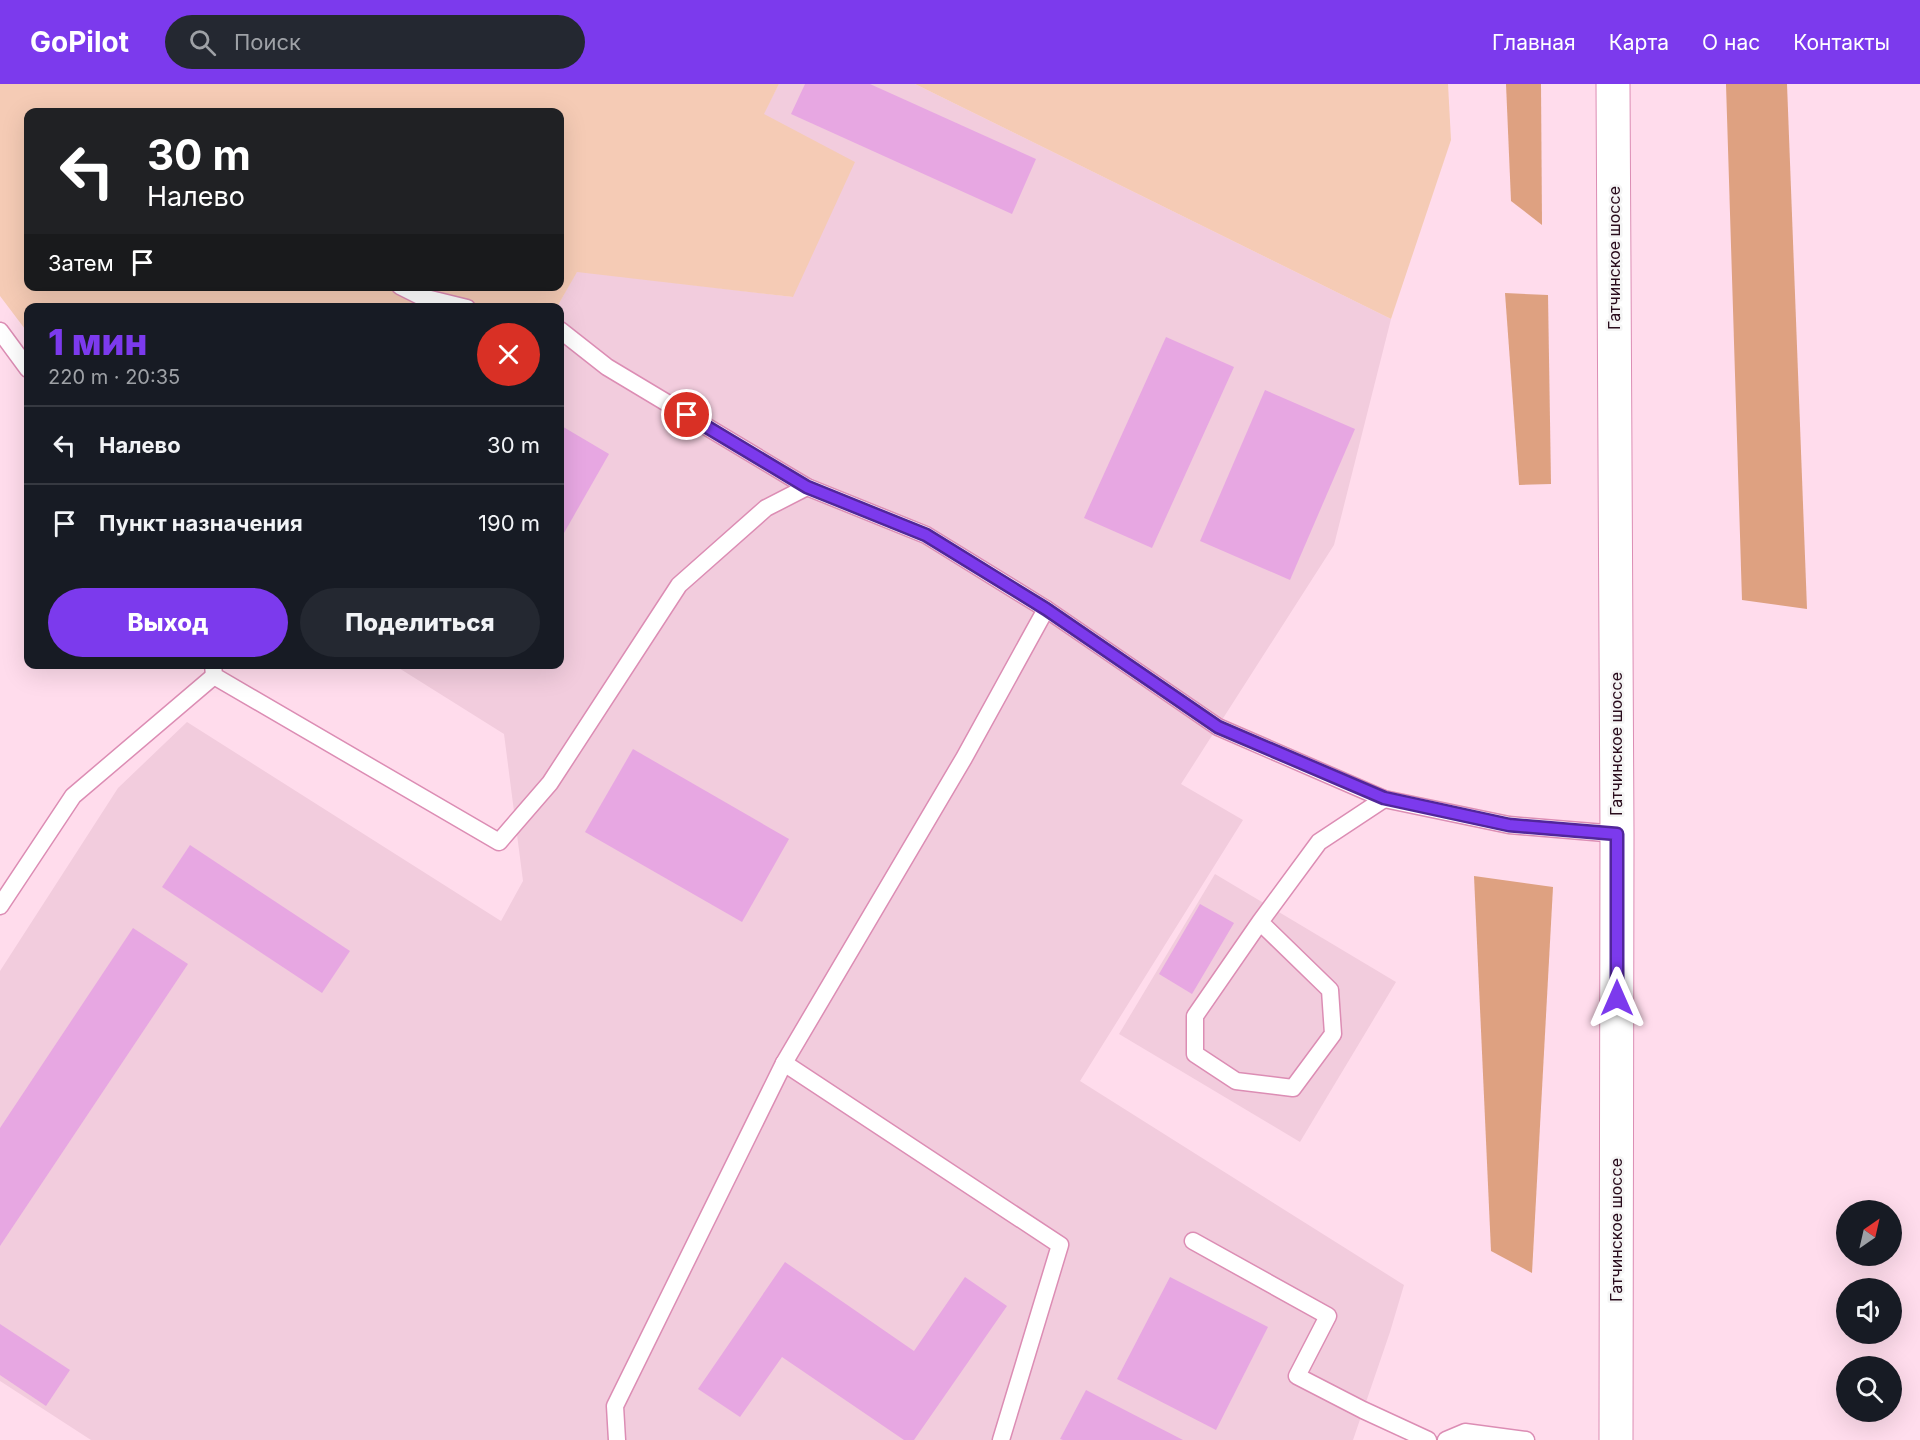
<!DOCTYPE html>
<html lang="ru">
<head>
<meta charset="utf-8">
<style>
  body { margin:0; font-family:Inter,sans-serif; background:#242831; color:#f1f3f6; height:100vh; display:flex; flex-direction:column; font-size:22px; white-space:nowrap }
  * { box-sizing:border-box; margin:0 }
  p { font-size:20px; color:#9ea1a6 }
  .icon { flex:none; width:33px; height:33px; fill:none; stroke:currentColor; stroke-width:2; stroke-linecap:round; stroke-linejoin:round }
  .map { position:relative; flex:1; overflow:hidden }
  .details { position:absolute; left:24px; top:219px; width:540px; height:366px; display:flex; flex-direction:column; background:#171b24; border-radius:12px; box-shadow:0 6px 24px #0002 }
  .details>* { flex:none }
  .banner { position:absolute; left:24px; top:24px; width:540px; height:183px; border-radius:12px; box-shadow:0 6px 24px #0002; background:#202124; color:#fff; overflow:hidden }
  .needle { width:39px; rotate:34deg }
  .tools { position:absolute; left:1836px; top:1116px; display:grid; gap:12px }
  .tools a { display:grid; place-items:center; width:66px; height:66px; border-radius:50%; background:#171b24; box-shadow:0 6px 24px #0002; font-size:30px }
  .pin { position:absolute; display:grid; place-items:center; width:51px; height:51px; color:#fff; margin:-26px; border:3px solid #fff; border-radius:50%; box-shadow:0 2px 6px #0007 }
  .me { position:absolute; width:66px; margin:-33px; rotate:0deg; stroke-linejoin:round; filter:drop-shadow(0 0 4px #0008) }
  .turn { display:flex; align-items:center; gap:21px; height:126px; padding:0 24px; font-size:27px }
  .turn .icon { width:78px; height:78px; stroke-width:2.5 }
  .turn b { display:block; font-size:42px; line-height:51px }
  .then { display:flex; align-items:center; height:57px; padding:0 24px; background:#0003; gap:12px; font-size:22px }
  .round { display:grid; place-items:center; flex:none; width:63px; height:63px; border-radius:32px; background:#242831 }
  .head { display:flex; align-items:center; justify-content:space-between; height:102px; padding:0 24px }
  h1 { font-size:36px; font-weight:800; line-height:45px; color:#7c3aed }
  .primary-button { display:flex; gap:12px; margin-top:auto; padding:12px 24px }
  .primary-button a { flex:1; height:69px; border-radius:36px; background:#7c3aed; color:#fff; font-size:24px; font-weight:800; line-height:69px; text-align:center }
  .primary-button a+a { background:#242831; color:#f1f3f6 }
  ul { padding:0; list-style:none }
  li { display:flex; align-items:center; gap:18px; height:78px; padding:0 24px; border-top:2px solid #363941 }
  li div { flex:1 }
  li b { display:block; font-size:22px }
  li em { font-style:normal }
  header { display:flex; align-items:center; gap:36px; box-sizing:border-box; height:84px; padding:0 30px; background:#7c3aed; color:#fff }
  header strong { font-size:28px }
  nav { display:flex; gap:33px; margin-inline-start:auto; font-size:21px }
  .search { width:420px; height:54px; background:#242831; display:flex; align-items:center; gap:15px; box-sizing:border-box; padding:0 21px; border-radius:33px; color:#9ea1a6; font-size:22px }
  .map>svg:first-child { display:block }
  .built { fill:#f2ccdd }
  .green { fill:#f5cbb5; fill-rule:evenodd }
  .forest { fill:#dea181 }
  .building { fill:#e7a7e2 }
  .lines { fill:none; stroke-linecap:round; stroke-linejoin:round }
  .service-casing { stroke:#dc8db4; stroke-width:19 }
  .secondary-casing { stroke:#dc8db4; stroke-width:35 }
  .service { stroke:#fff; stroke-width:16 }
  .secondary { stroke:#fff; stroke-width:33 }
  .route-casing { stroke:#51269a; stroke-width:15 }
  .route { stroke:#7c3aed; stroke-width:10 }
  .labels { text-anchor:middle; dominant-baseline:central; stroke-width:5; stroke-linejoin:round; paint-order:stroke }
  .street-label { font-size:16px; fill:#290c1c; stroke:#f4f4f4 }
</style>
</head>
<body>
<header>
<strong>GoPilot</strong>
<div class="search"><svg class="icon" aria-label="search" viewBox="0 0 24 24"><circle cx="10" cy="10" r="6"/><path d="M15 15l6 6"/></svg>Поиск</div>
<nav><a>Главная</a><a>Карта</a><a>О нас</a><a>Контакты</a></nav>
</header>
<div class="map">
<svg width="1920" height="1356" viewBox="0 0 1920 1356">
  <rect width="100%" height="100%" fill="#ffdcec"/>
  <g class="built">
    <path d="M779 0H915L1391 235 1334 461 1181 700 1243 736 1080 997 1404 1201 1390 1248 1353 1356H91L0 1297V887L118 704 187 638 501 837 523 797 504 650 394 581 560 580V224L557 223 577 187 793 213 763 30Z"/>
    <path d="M1215 790 1396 898 1300 1058 1119 950Z"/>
  </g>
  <g class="green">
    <path d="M0 0H779L764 30 855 78 793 213 577 188 557 223 28 224V249L0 212ZM28 28H560V202H28Z"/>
    <path d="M915 0H1448L1451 56 1391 235Z"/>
  </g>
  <g class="forest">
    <path d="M1506 0H1541L1542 141 1511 117Z"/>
    <path d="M1726 0H1787L1807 525 1742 516Z"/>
    <path d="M1505 209 1548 211 1551 400 1519 401Z"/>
    <path d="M1474 792 1553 803 1532 1189 1491 1167Z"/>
  </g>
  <g class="building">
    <path d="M805 0H870L1036 75 1012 130 791 30Z"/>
    <path d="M1166 253 1234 283 1152 464 1084 434Z"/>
    <path d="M1265 306 1355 345 1290 496 1200 457Z"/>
    <path d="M560 341 609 370 560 456Z"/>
    <path d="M633 665 789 755 742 838 585 748Z"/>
    <path d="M190 761 350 867 322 909 162 803Z"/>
    <path d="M1200 820 1234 839 1192 910 1159 890Z"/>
    <path d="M133 844 188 880 0 1162V1044Z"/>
    <path d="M785 1178 914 1267 965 1193 1007 1222 914 1356H904L782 1273 740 1333 698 1305Z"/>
    <path d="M1170 1193 1268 1243 1216 1346 1117 1295Z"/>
    <path d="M0 1240 70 1286 46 1322 0 1291Z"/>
    <path d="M1086 1306 1183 1356H1063L1060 1355Z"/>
  </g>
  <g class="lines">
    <g class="service-casing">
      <g id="service">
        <path d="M400 202 422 213 467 224"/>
        <path d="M560 246 607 283 807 403 926 451 1046 525 1218 643 1384 715 1509 741 1617 750"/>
        <path d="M0 247 28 285"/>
        <path d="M213 580 214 592 499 758 550 699 679 501 766 424 807 403"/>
        <path d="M0 822 73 712 214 592"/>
        <path d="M1260 838 1330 906 1333 950 1293 1004 1236 997 1195 970V932L1260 838 1319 758 1384 715"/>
        <path d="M784 979 1060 1161 1001 1356"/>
        <path d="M1193 1157 1328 1232 1297 1292 1363 1326 1428 1356"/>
        <path d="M617 1356 615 1322 784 979 964 674 1046 525"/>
        <path d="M1446 1356 1465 1348 1526 1356"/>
      </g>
    </g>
    <g class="secondary-casing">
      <path id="secondary" d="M1613 0 1617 750 1616 1356"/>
    </g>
    <use href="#service" class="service"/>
    <use href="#secondary" class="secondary"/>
  </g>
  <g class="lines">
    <g class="route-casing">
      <path id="route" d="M687 331 807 403 926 451 1046 525 1218 643 1384 714 1509 741 1617 750V914"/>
    </g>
    <use href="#route" class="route"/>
  </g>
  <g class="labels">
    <g class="street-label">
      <text transform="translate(1614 174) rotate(-90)">Гатчинское шоссе</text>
      <text transform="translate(1616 660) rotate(-90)">Гатчинское шоссе</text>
      <text transform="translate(1616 1146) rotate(-90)">Гатчинское шоссе</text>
    </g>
  </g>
</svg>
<div class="tools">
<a><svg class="needle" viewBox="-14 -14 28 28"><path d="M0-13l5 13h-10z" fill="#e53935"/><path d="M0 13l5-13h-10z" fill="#9ea1a6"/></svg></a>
<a><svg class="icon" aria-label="sound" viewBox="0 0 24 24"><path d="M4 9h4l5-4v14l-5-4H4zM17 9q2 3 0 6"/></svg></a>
<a><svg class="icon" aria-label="search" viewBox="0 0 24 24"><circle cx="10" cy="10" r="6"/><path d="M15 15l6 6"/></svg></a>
</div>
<div class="pin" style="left:687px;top:331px;background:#d93025"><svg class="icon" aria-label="arrive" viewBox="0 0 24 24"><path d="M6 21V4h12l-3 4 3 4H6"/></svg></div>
<svg class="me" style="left:1617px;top:914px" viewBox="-20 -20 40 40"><path d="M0-17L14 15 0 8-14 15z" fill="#7c3aed" stroke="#fff" stroke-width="4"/></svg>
<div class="banner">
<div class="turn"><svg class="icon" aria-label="left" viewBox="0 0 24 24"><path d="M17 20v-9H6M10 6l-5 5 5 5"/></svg><div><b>30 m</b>Налево</div></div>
<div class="then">Затем<svg class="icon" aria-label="arrive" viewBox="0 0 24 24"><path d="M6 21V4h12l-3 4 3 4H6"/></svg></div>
</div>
<section class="details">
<div class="head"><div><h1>1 мин</h1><p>220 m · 20:35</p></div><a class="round" style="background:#d93025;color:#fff"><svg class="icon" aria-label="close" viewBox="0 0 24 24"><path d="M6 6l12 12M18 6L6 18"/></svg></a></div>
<ul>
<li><svg class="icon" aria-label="left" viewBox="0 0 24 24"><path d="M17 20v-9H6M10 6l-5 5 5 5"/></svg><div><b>Налево</b></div><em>30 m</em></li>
<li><svg class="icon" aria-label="arrive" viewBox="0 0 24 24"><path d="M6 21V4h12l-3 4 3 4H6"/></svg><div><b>Пункт назначения</b></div><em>190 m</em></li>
</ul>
<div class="primary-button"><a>Выход</a><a>Поделиться</a></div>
</section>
</div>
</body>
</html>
